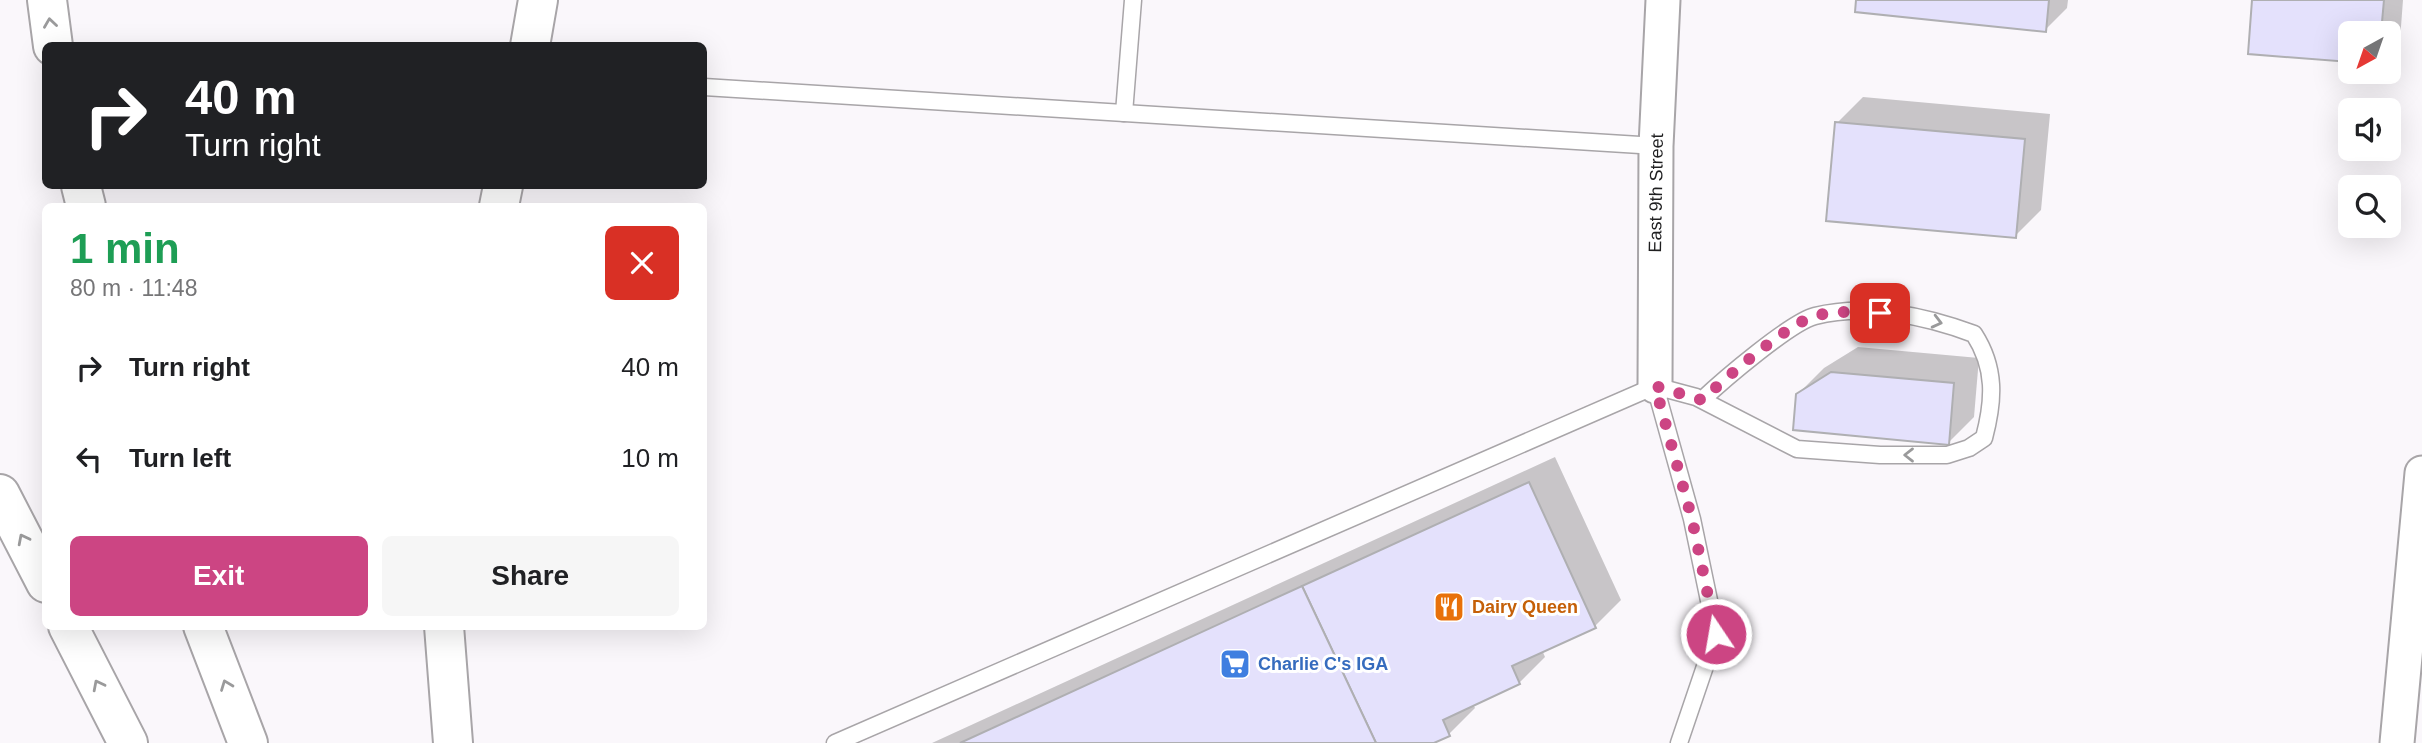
<!DOCTYPE html>
<html lang="en">
<head>
<meta charset="utf-8">
<style>
  body { margin:0; font-family:Arial,sans-serif; background:#f6f6f6; color:#202124; height:100vh; display:flex; flex-direction:column; font-size:26px; white-space:nowrap }
  * { box-sizing:border-box; margin:0 }
  p { font-size:23px; color:#757577 }
  .icon { flex:none; width:38px; height:38px; fill:none; stroke:currentColor; stroke-width:2; stroke-linecap:round; stroke-linejoin:round }
  .map { position:relative; flex:1; overflow:hidden }
  .sheet { position:absolute; left:42px; top:203px; width:665px; height:427px; display:flex; flex-direction:column; background:#fff; border-radius:10px; box-shadow:0 7px 28px #0002 }
  .sheet>* { flex:none }
  .banner { position:absolute; left:42px; top:42px; width:665px; height:147px; border-radius:10px; box-shadow:0 7px 28px #0002; background:#202124; color:#fff; overflow:hidden }
  .needle { width:46px; rotate:220deg }
  .controls { position:absolute; left:2338px; top:21px; display:grid; gap:14px }
  .controls a { display:grid; place-items:center; width:63px; height:63px; border-radius:10px; background:#fff; box-shadow:0 7px 28px #0002; font-size:35px }
  .pin { position:absolute; display:grid; place-items:center; width:60px; height:60px; color:#fff; margin:-30px; border-radius:14px; box-shadow:0 4px 10px #0006 }
  .me { position:absolute; width:77px; margin:-38px; rotate:348deg; stroke-linejoin:round; filter:drop-shadow(0 0 5px #0008) }
  .turn { display:flex; align-items:center; gap:24px; height:147px; padding:0 28px; font-size:32px }
  .turn .icon { width:91px; height:91px; stroke-width:2.5 }
  .turn b { display:block; font-size:49px; line-height:60px }
  .round { display:grid; place-items:center; flex:none; width:74px; height:74px; border-radius:10px; background:#f6f6f6 }
  .overview { display:flex; align-items:center; justify-content:space-between; height:119px; padding:0 28px }
  h1 { font-size:42px; font-weight:700; line-height:52px; color:#1e9e55 }
  .action { display:flex; gap:14px; margin-top:auto; padding:14px 28px }
  .action a { flex:1; height:80px; border-radius:10px; background:#cc4583; color:#fff; font-size:28px; font-weight:700; line-height:80px; text-align:center }
  .action a+a { background:#f6f6f6; color:#202124 }
  ul { padding:0; list-style:none }
  li { display:flex; align-items:center; gap:21px; height:91px; padding:0 28px }
  li div { flex:1 }
  li b { display:block; font-size:26px }
  li em { font-style:normal }
  .map>svg:first-child { display:block }
  .shadow { fill:#0003 }
  .building { fill:#e4e1fc; stroke:#afafb2; stroke-width:2 }
  .lines { fill:none; stroke-linecap:round; stroke-linejoin:round }
  .lane-casing { stroke:#a8a5a8; stroke-width:19 }
  .street-casing { stroke:#a8a5a8; stroke-width:37 }
  .secondary-casing { stroke:#a8a5a8; stroke-width:42 }
  .highway-casing { stroke:#a8a5a8; stroke-width:42 }
  .lane { stroke:#fff; stroke-width:16 }
  .street { stroke:#fff; stroke-width:33 }
  .secondary { stroke:#fff; stroke-width:38 }
  .highway { stroke:#fff; stroke-width:38 }
  .oneway { stroke:#9a9a9b }
  .route { stroke:#cc4583; stroke-width:12; stroke-dasharray:0 21.6 }
  .labels { text-anchor:middle; dominant-baseline:central; stroke-width:6; stroke-linejoin:round; paint-order:stroke }
  .street-label { font-size:18px; fill:#1f1f20; stroke:#fff }
  .food-label { font-size:18px; font-weight:bold; fill:#c56008; stroke:#fff; text-anchor:start }
  .shop-label { font-size:18px; font-weight:bold; fill:#366cbe; stroke:#fff; text-anchor:start }
</style>
</head>
<body>
<div class="map">
<svg width="2422" height="743" viewBox="0 0 2422 743">
  <rect width="100%" height="100%" fill="#faf7fb"/>
  <g class="shadow">
    <path d="M1858 0H2068L2067 8 2045 30Z"/>
    <path d="M2254 0H2403L2400 40 2389 52V33H2350V60L2250 52Z"/>
    <path d="M1863 97 2050 114 2041 210 2015 236 1837 123Z"/>
    <path d="M1858 347 1979 358 1974 417 1948 443 1797 395 1824 368Z"/>
    <path d="M1555 457 1621 600 1595 626 1542 650 1545 657 1519 683 1473 704 1475 708 1449 734 1430 743H932Z"/>
  </g>
  <g class="building">
    <path d="M1856 0H2049L2046 32 1855 12Z"/>
    <path d="M2252 0H2384L2381 33H2350V62L2248 54Z"/>
    <path d="M1835 122 2025 139 2016 238 1826 221Z"/>
    <path d="M1831 372 1954 383 1949 445 1793 430 1796 394Z"/>
    <path d="M1529 482 1596 628 1512 666 1520 684 1443 720 1450 736 1434 743H1376L1302 586Z"/>
    <path d="M1302 586 1376 743H960Z"/>
  </g>
  <g class="lines">
    <g class="lane-casing">
      <g id="lane">
        <path d="M704 87 1656 146"/>
        <path d="M1124 113 1133 0"/>
        <path d="M1655 386 1692 519 1716 634 1679 743"/>
        <path d="M835 743 1655 386 1696 397 1797 449 1880 455H1947L1969 448 1984 438C1994 400 1996 368 1974 334 1926 316 1866 303 1815 316 1791 322 1723 380 1702 400"/>
      </g>
    </g>
    <g class="street-casing">
      <g id="street">
        <path d="M1655 386 1656 146 1663 0"/>
        <path d="M2397 743 2422 473"/>
      </g>
    </g>
    <g class="secondary-casing">
      <g id="secondary">
        <path d="M530 46 538 0"/>
        <path d="M499 206 503 186"/>
        <path d="M444 626 453 743"/>
      </g>
    </g>
    <g class="highway-casing">
      <g id="highway">
        <path d="M47 0 53 46"/>
        <path d="M81 186 86 206"/>
        <path d="M0 494 46 583"/>
        <path d="M68 626 128 743"/>
        <path d="M203 626 248 743"/>
      </g>
    </g>
    <use href="#lane" class="lane"/>
    <use href="#street" class="street"/>
    <use href="#secondary" class="secondary"/>
    <use href="#highway" class="highway"/>
  </g>
  <defs><path id="oneway-chevron" d="M-2-3.5L2.5 0L-2 3.5" fill="none" stroke-width="1.6" stroke-linecap="round" stroke-linejoin="round" transform="scale(1.75)"/></defs>
  <g class="oneway">
    <use href="#oneway-chevron" transform="translate(50 23) rotate(-98)"/>
    <use href="#oneway-chevron" transform="translate(1937 322) rotate(14)"/>
    <use href="#oneway-chevron" transform="translate(1909 455) rotate(180)"/>
    <use href="#oneway-chevron" transform="translate(23 539) rotate(-117)"/>
    <use href="#oneway-chevron" transform="translate(98 685) rotate(-117)"/>
    <use href="#oneway-chevron" transform="translate(226 685) rotate(-111)"/>
  </g>
  <g class="lines">
    <path class="route" d="M1716 634 1692 519 1655 386 1702 400C1723 380 1790 322 1815 316 1836 310 1858 312 1880 313"/>
  </g>
  <defs>
    <g id="restaurant-square" transform="scale(1.575)"><rect x="-9" y="-9" width="18" height="18" rx="4" fill="#e8710a" stroke="#fff"/><path d="M-5-6h1v4h1v-4h1v4h1v-4h1v5L-1.5 .5V6h-2V.5L-5-1ZM5-6V6H3V1.5H1.5Q1.5-4 5-6Z" fill="#fff"/></g>
    <g id="supermarket-square" transform="scale(1.575)"><rect x="-9" y="-9" width="18" height="18" rx="4" fill="#3f7fe0" stroke="#fff"/><path d="M-6-5.5h2.5l.6 2H6L4.5 2H-2.5L-4.4-4H-6ZM-1.5 3.2a1.3 1.3 0 1 0 .1 0ZM3 3.2a1.3 1.3 0 1 0 .1 0Z" fill="#fff"/></g>
  </defs>
  <g fill-rule="evenodd">
    <use href="#restaurant-square" x="1449" y="607"/>
    <use href="#supermarket-square" x="1235" y="664"/>
  </g>
  <g class="labels">
    <g class="street-label">
      <text transform="translate(1656 193) rotate(-89)">East 9th Street</text>
    </g>
    <g class="food-label">
      <text x="1472" y="607">Dairy Queen</text>
    </g>
    <g class="shop-label">
      <text x="1258" y="664">Charlie C's IGA</text>
    </g>
  </g>
</svg>
<div class="controls">
<a><svg class="needle" viewBox="-14 -14 28 28"><path d="M0-13l5 13h-10z" fill="#e53935"/><path d="M0 13l5-13h-10z" fill="#757577"/></svg></a>
<a><svg class="icon" aria-label="sound" viewBox="0 0 24 24"><path d="M4 9h4l5-4v14l-5-4H4zM17 9q2 3 0 6"/></svg></a>
<a><svg class="icon" aria-label="search" viewBox="0 0 24 24"><circle cx="10" cy="10" r="6"/><path d="M15 15l6 6"/></svg></a>
</div>
<div class="pin" style="left:1880px;top:313px;background:#d93025"><svg class="icon" aria-label="arrive" viewBox="0 0 24 24"><path d="M6 21V4h12l-3 4 3 4H6"/></svg></div>
<svg class="me" style="left:1716px;top:634px" viewBox="-20 -20 40 40"><circle r="17" fill="#cc4583" stroke="#fff" stroke-width="3"/><path d="M0-11L8 9 0 5-8 9z" fill="#fff"/></svg>
<div class="banner">
<div class="turn"><svg class="icon" aria-label="right" viewBox="0 0 24 24"><path d="M7 20v-9h11M14 6l5 5-5 5"/></svg><div><b>40 m</b>Turn right</div></div>
</div>
<section class="sheet">
<div class="overview"><div><h1>1 min</h1><p>80 m · 11:48</p></div><a class="round" style="background:#d93025;color:#fff"><svg class="icon" aria-label="close" viewBox="0 0 24 24"><path d="M6 6l12 12M18 6L6 18"/></svg></a></div>
<ul>
<li><svg class="icon" aria-label="right" viewBox="0 0 24 24"><path d="M7 20v-9h11M14 6l5 5-5 5"/></svg><div><b>Turn right</b></div><em>40 m</em></li>
<li><svg class="icon" aria-label="left" viewBox="0 0 24 24"><path d="M17 20v-9H6M10 6l-5 5 5 5"/></svg><div><b>Turn left</b></div><em>10 m</em></li>
</ul>
<div class="action"><a>Exit</a><a>Share</a></div>
</section>
</div>
</body>
</html>
